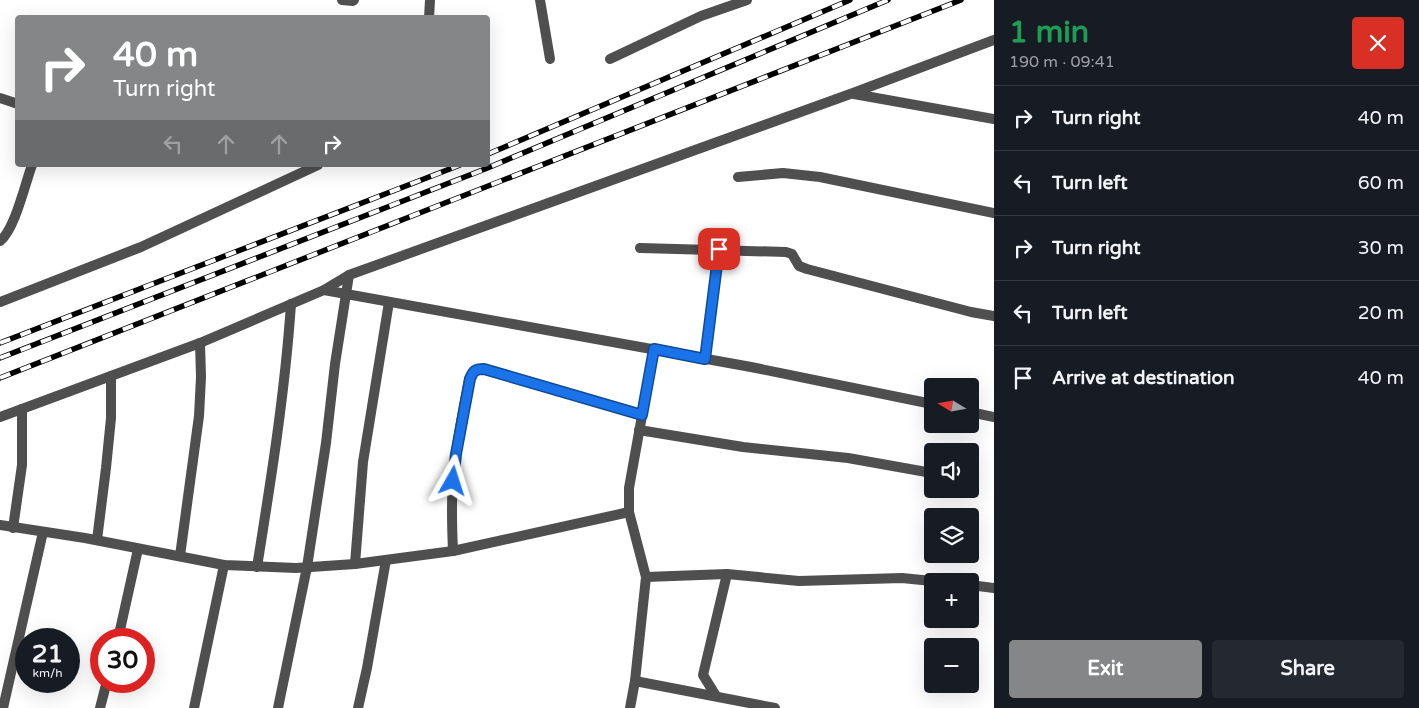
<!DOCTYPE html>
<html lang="en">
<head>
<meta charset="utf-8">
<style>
  body { margin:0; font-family:"Varela Round",sans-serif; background:#242831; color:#f1f3f6; height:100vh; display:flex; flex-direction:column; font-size:19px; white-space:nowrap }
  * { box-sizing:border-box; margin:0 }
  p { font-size:16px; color:#9ea1a6 }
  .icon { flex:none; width:28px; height:28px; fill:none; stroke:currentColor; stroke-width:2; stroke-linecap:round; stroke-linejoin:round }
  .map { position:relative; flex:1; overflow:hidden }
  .side { display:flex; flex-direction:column; background:#171b24; width:425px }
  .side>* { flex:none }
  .banner { position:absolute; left:15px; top:15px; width:475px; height:152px; border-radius:5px; box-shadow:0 5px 20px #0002; background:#858687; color:#fff; overflow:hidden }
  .needle { width:32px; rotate:281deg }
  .tools { position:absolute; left:924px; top:378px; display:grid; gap:10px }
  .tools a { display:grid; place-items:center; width:55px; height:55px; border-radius:5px; background:#171b24; box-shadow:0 5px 20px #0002; font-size:25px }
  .speed { position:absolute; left:15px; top:628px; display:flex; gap:10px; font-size:25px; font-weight:700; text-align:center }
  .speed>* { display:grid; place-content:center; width:65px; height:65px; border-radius:50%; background:#171b24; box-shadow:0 5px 20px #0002; line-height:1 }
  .speed small { font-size:12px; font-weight:400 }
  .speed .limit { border:8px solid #d22; background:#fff; color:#111 }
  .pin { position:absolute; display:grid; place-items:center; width:42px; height:42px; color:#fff; margin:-21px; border-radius:10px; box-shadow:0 2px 8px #0006 }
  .me { position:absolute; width:55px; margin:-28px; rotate:6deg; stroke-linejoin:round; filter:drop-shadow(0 0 4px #0008) }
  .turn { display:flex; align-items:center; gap:18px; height:105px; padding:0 15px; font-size:22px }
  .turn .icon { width:65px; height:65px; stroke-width:2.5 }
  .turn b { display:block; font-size:35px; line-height:42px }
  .lanes { display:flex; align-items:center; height:48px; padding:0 15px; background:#0003; justify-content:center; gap:25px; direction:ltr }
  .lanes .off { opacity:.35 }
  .round { display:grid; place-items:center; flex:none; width:52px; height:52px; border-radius:5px; background:#242831 }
  .head { display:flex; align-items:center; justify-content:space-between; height:85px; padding:0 15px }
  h1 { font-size:30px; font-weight:700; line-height:38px; color:#1e9e55 }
  .primary-button { display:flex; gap:10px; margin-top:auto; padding:10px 15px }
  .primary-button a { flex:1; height:58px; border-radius:5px; background:#858687; color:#fff; font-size:20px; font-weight:700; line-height:58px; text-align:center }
  .primary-button a+a { background:#242831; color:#f1f3f6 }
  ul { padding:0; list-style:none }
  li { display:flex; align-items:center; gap:15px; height:65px; padding:0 15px; border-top:1px solid #363941 }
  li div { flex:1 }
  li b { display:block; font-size:19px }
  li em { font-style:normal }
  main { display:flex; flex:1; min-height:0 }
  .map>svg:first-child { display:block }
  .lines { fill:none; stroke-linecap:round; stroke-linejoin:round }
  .street { stroke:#4f4f4f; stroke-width:10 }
  .rail-casing { stroke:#000; stroke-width:5.5 }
  .rail { stroke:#fff; stroke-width:4; stroke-dasharray:11; stroke-linecap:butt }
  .route-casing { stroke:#114b97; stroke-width:12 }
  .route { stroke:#1a73e8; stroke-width:9 }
</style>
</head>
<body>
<main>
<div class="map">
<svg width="994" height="708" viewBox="0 0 994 708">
  <rect width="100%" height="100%" fill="#fff"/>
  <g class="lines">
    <g class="street">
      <path d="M342 0 353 1 354 0"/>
      <path d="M540 0 550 59"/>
      <path d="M429 18 430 0"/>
      <path d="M610 59 701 16 747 0"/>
      <path d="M854 94 994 119"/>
      <path d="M0 98 18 104"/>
      <path d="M738 177 783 173 820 177 994 213"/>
      <path d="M0 241C15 229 25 184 32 165"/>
      <path d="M640 248 786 252 792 254 799 266 807 269 971 312 994 316"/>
      <path d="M324 290 751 367 932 404"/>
      <path d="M0 302 141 247 318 165"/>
      <path d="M705 359 719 249"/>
      <path d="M970 412 994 417"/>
      <path d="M0 417 200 343 324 290 349 275 853 93 994 40"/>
      <path d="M639 430 743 447 848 458 932 473"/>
      <path d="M0 525 85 538 224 565 296 568 355 564 453 551 629 512"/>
      <path d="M13 528 22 465V409"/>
      <path d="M97 540 106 468 111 418V376"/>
      <path d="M453 551C452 528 451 505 453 482 455 447 463 413 469 379 473 371 475 369 484 369L642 415"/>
      <path d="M180 556 199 416 201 377 200 343"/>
      <path d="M355 564 363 462 389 302"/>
      <path d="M257 567C271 480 285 392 291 304"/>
      <path d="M646 577 727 574 799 581 902 578 932 581"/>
      <path d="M970 585 994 588"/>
      <path d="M118 639 138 549"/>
      <path d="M635 681 775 708"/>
      <path d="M716 696 703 675 727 574"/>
      <path d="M3 708 43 532"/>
      <path d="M100 708 107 681"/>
      <path d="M194 708 224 565"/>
      <path d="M278 708 307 567 326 443 335 364 349 275"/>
      <path d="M358 708 367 668 386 560"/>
      <path d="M630 708 635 681 646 577 629 512V488L654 349"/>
    </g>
    <g class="rail-casing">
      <g id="rail">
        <path d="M488 154 850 0"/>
        <path d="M0 343 460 165"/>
        <path d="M0 358 485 169 888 0"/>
        <path d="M0 378 961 0"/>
      </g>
    </g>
    <use href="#rail" class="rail"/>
  </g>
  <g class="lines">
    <g class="route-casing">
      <path id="route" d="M453 481 456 454 470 379C473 371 475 369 484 369L642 415 654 349 705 359 719 249"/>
    </g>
    <use href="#route" class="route"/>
  </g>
</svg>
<div class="tools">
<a><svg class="needle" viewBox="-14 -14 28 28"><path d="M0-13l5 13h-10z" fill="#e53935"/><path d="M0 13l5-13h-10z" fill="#9ea1a6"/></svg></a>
<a><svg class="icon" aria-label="sound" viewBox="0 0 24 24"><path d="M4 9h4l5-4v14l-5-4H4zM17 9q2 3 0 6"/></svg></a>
<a><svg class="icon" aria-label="layers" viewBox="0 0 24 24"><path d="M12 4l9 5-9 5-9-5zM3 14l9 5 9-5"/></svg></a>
<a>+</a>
<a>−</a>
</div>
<div class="speed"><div>21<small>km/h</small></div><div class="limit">30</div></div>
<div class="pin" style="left:719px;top:249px;background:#d93025"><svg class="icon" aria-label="arrive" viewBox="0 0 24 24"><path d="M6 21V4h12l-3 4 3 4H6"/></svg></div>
<svg class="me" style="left:453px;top:481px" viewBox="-20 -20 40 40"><path d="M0-17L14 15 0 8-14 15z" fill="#1a73e8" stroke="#fff" stroke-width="4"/></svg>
<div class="banner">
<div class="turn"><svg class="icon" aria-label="right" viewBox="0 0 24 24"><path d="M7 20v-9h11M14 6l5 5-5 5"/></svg><div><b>40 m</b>Turn right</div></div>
<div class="lanes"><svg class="icon off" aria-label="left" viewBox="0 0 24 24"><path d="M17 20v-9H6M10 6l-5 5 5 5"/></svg><svg class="icon off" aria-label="ahead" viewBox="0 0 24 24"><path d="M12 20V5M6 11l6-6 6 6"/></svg><svg class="icon off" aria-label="ahead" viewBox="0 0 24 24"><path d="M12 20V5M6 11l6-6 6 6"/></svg><svg class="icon" aria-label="right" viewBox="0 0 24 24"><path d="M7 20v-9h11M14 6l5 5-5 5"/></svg></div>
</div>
</div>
<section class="side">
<div class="head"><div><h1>1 min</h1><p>190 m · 09:41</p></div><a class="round" style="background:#d93025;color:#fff"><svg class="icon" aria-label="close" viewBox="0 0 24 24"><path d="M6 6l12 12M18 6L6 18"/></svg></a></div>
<ul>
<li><svg class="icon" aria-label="right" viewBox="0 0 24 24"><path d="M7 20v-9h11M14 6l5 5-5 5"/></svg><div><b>Turn right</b></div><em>40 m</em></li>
<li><svg class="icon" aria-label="left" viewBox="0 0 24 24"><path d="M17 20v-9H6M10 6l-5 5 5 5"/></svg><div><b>Turn left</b></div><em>60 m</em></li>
<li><svg class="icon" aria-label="right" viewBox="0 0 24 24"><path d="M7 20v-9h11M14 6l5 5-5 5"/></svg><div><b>Turn right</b></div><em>30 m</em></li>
<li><svg class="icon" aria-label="left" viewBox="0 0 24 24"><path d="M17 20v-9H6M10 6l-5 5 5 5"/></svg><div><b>Turn left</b></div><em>20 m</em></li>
<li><svg class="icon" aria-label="arrive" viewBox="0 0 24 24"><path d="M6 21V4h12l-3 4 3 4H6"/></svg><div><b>Arrive at destination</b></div><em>40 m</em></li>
</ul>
<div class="primary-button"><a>Exit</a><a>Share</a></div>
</section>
</main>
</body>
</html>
